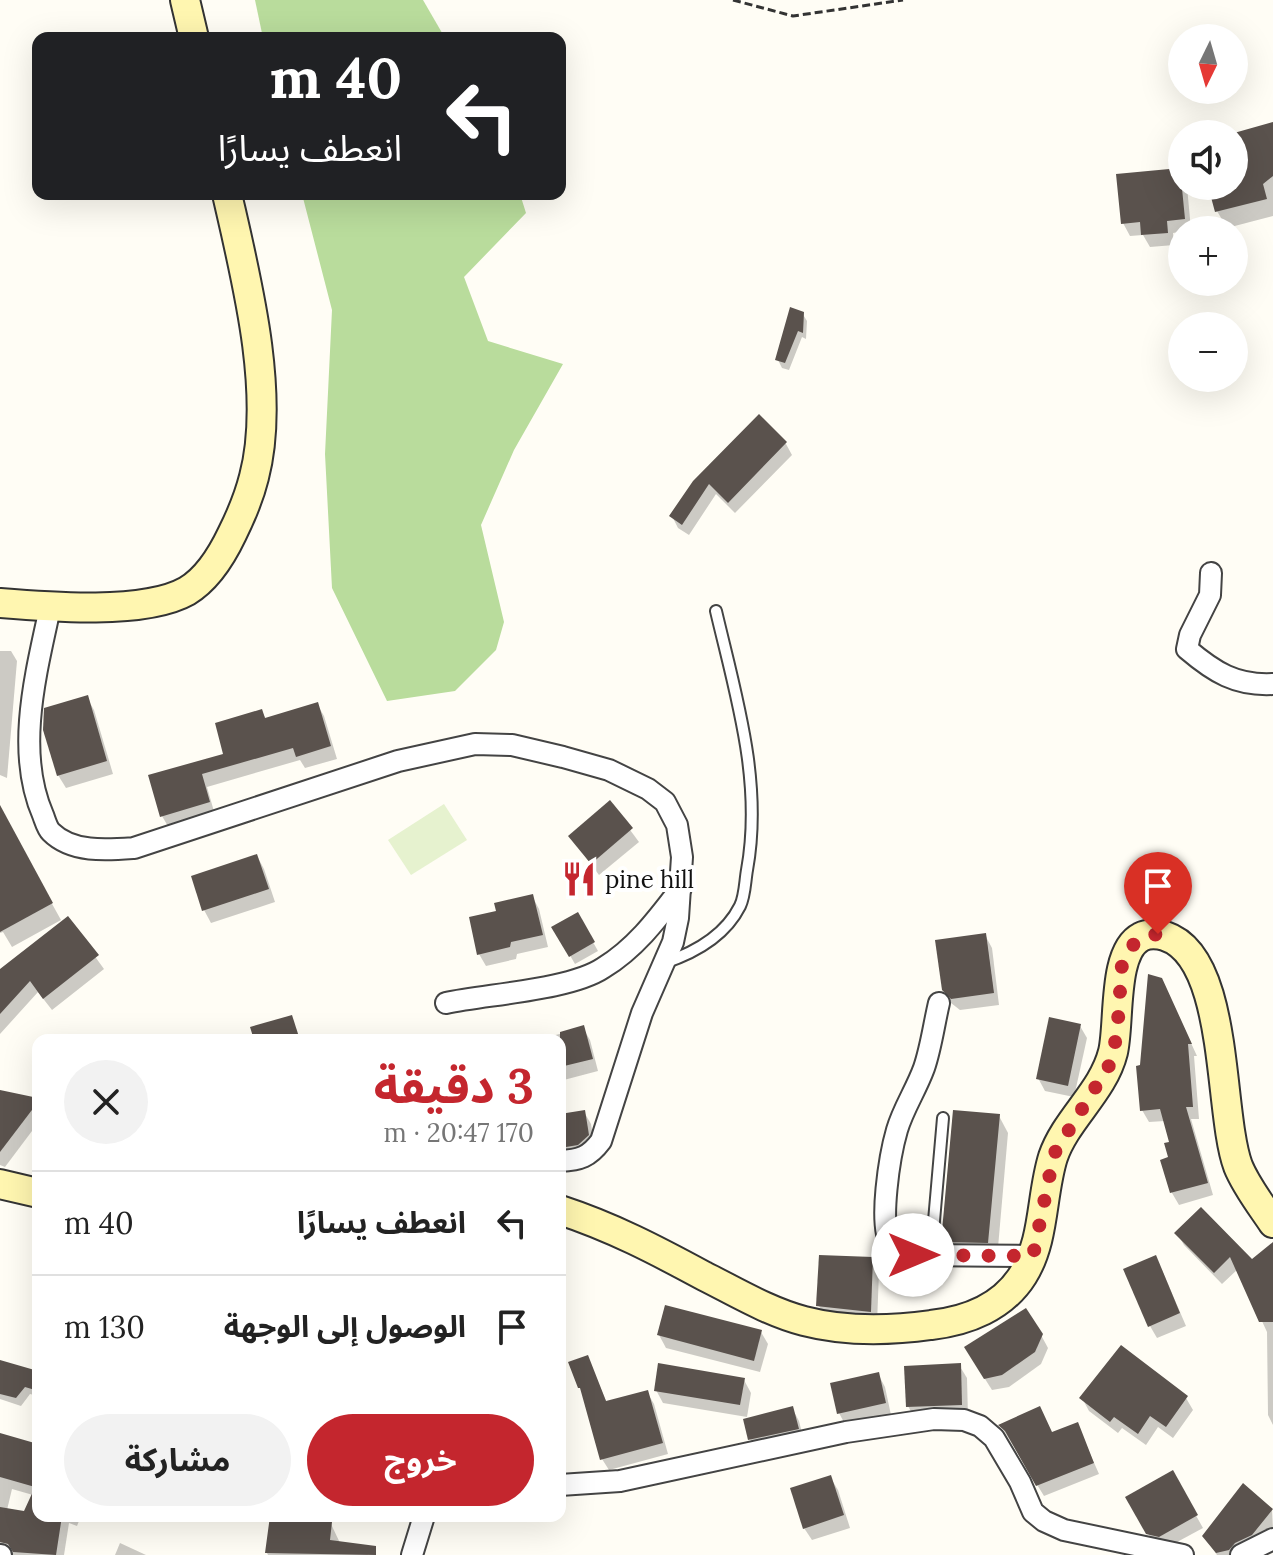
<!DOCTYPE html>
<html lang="ar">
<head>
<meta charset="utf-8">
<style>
  body { margin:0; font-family:Lora,"Noto Sans Arabic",serif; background:#f2f2f2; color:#222; direction:rtl; height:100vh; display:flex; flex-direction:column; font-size:30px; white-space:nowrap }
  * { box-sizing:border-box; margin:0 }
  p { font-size:26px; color:#767676 }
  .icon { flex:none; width:44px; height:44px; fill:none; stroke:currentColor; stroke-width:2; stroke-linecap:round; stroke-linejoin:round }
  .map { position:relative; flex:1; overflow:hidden; direction:ltr }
  .sheet { position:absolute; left:32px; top:1034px; width:534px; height:488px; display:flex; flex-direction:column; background:#fff; border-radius:16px; box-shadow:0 8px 32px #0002; direction:rtl }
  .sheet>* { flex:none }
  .hud { position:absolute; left:32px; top:32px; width:534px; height:168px; border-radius:16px; box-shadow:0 8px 32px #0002; direction:rtl; background:#202124; color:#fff; overflow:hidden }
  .needle { width:52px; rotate:185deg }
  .controls { position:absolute; left:1168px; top:24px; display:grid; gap:16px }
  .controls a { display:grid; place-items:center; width:80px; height:80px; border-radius:50%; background:#fff; box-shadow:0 8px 32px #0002; font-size:40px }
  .pin { position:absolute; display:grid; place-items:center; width:68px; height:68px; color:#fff; margin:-82px -34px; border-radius:50% 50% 50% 0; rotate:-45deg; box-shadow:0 0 8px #0007 }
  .pin .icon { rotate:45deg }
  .me { position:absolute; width:88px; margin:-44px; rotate:90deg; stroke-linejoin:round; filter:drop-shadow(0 0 6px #0008) }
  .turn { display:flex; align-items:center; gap:28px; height:168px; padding:0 32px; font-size:36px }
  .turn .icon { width:104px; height:104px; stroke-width:2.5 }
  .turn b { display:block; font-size:56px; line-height:68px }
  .round { display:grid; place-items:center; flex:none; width:84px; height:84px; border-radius:42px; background:#f2f2f2 }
  .head { display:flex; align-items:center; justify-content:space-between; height:136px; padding:0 32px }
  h1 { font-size:48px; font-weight:700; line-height:60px; color:#c4262e }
  .button { display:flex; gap:16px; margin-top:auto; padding:16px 32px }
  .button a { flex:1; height:92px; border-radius:48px; background:#c4262e; color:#fff; font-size:32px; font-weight:700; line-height:92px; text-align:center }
  .button a+a { background:#f2f2f2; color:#222 }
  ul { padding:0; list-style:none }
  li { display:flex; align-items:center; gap:24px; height:104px; padding:0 32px; border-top:2px solid #e0e0e0 }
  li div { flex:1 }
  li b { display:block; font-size:30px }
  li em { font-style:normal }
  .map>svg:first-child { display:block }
  .forest { fill:#b9dc9c }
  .pitch { fill:#e6f2cf }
  .shadow { fill:#0003; fill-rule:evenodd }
  .building { fill:#5a524d }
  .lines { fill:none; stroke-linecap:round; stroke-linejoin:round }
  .service-casing { stroke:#444; stroke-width:14 }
  .minor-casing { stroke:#444; stroke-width:24 }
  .secondary-casing { stroke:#333; stroke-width:32 }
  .path { stroke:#333; stroke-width:3; stroke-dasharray:8 4; stroke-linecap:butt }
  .service { stroke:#fff; stroke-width:10 }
  .minor { stroke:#fff; stroke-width:20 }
  .secondary { stroke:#fff6b0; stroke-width:28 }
  .route { stroke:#c4262e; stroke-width:14; stroke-dasharray:0 25.2 }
  .labels { text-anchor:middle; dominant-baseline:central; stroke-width:8; stroke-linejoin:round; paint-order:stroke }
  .poi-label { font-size:24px; fill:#111; stroke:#fff; text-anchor:start }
</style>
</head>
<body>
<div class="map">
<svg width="1273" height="1555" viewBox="0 0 1273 1555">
  <rect width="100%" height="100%" fill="#fffdf5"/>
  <g class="forest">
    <path d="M255 0H423L445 38H263Z"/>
    <path d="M302 194H520L526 213 464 277 488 341 563 364 514 450 481 525 504 622 496 650 455 691 387 701 332 588 325 454 332 310Z"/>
  </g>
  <path class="pitch" d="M444 804 467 840 411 875 388 840Z"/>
  <g class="shadow">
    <path d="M1273 124V216L1227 228 1217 211 1210 186H1234V135Z"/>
    <path d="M1179 170 1182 186H1187L1191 230 1173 233 1174 245 1150 247 1143 235 1130 236 1123 223Z"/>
    <path d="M802 313 807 321 806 339 802 337 789 370 782 368 778 360Z"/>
    <path d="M759 417 786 444 792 455 735 513 716 494 689 535 678 528 672 516Z"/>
    <path d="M0 651H11L17 661 7 778 0 775Z"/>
    <path d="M87 698 94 710 113 774 66 788 58 775Z"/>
    <path d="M317 704 324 716 337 759 305 768 300 760 207 787 215 815 169 828 162 816 150 777 226 755 262 712 266 719Z"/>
    <path d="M610 803 639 842 599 875 570 836Z"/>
    <path d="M6 821 61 920 12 947 3 932 0 933V825Z"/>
    <path d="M257 856 264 869 275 902 211 923 204 910 193 877Z"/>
    <path d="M532 896 539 909 548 947 517 954 516 959 486 966 479 954 499 913Z"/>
    <path d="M577 914 598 951 575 964 554 928Z"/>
    <path d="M68 919 104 969 52 1010 38 992 0 1034V971Z"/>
    <path d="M985 935 992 948 999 1005 960 1010 951 1003 944 990Z"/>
    <path d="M1168 993 1197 1056H1194L1199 1119H1191L1213 1195 1179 1205 1172 1193 1163 1161 1170 1159 1171 1143 1165 1121 1149 1122 1142 1110V1067Z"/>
    <path d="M1080 1026 1087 1038 1074 1097 1045 1091 1038 1078Z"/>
    <path d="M583 1028 590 1040 598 1071 560 1081V1040H536Z"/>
    <path d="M0 1092 38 1100V1123L5 1167 0 1165Z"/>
    <path d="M584 1112 591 1124 595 1148 560 1161V1116Z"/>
    <path d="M999 1116 1008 1133 997 1259 952 1258 943 1242Z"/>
    <path d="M1177 1233 1252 1262 1273 1250V1425L1268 1415 1267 1332 1238 1269 1222 1284 1184 1245Z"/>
    <path d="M872 1259 879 1272 877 1324 826 1318 819 1306Z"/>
    <path d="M1162 1270 1186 1326 1157 1338 1150 1326Z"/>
    <path d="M761 1332 768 1344 760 1372 666 1348 659 1335Z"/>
    <path d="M1041 1335 1048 1348 1041 1364 1009 1387 992 1390 973 1360Z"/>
    <path d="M587 1357 607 1403 647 1392 654 1404 668 1454 609 1470 602 1459 584 1395Z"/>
    <path d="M0 1362 38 1373V1396L30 1394 21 1406 0 1399Z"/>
    <path d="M959 1365 967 1378 968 1417 915 1419 908 1406Z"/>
    <path d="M878 1374 885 1387 891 1415 846 1426 839 1413Z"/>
    <path d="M744 1380 751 1393 747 1417 663 1403 656 1390Z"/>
    <path d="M1082 1398H1186L1193 1410 1173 1438 1158 1427 1146 1445 1122 1428 1118 1433 1089 1411Z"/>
    <path d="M792 1408 799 1421 804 1441 757 1451 750 1439Z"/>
    <path d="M1077 1424 1099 1474 1044 1496 1001 1426 1052 1434Z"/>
    <path d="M0 1435 38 1461V1516H81L77 1526 69 1523 64 1555H0ZM12 1489 33 1495 25 1513 7 1510Z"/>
    <path d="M1172 1473 1203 1528 1166 1548 1155 1546 1128 1497Z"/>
    <path d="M830 1477 838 1490 850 1528 812 1540 804 1528Z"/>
    <path d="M1272 1509 1273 1529 1243 1555H1217L1204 1536Z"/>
    <path d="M331 1524 340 1543 363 1546 368 1555H268L267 1553Z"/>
    <path d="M120 1543 146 1555H115Z"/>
  </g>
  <g class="building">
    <path d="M1273 122V176L1263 184 1267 199 1215 212 1208 186H1234V133Z"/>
    <path d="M1180 168 1185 219 1167 221 1168 233 1141 235 1140 222 1121 224 1116 174Z"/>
    <path d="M790 307 804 312 803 333 798 331 785 363 775 360Z"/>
    <path d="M759 414 787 442 728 503 709 484 682 525 669 516 693 481Z"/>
    <path d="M88 695 107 761 57 776 43 730 44 708Z"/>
    <path d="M318 702 331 746 296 757 293 748 202 774 210 802 160 817 148 775 223 754 215 723 262 709 265 718Z"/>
    <path d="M610 800 633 828 591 864 568 836Z"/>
    <path d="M0 805 53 903 0 932Z"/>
    <path d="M257 854 269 889 202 911 191 876Z"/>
    <path d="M533 894 543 935 511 942 510 947 477 955 469 917 496 911 494 903Z"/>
    <path d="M578 912 595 942 569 957 551 927Z"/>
    <path d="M68 916 99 955 43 999 30 981 0 1014V969Z"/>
    <path d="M986 933 994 993 951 999 942 990 935 940Z"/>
    <path d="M1148 974 1162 978 1192 1044H1188L1193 1107H1186L1208 1183 1170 1193 1160 1160 1168 1157 1164 1143 1169 1142 1160 1109 1140 1111 1136 1066 1140 1065Z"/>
    <path d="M292 1015 300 1040H254L250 1027Z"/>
    <path d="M1049 1017 1081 1024 1068 1086 1036 1079Z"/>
    <path d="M584 1025 593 1059 560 1067V1032Z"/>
    <path d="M0 1090 38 1098V1102L0 1152Z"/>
    <path d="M585 1110 589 1135 578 1145 560 1148V1114Z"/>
    <path d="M953 1110 1000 1114 988 1243 941 1242Z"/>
    <path d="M1201 1207 1252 1259 1273 1242V1322H1259L1230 1257 1214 1273 1174 1233Z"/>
    <path d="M819 1255 873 1257 871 1312 816 1306Z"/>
    <path d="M1156 1255 1180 1313 1148 1327 1123 1269Z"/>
    <path d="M665 1305 762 1330 754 1361 657 1335Z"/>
    <path d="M1026 1308 1043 1334 1035 1352 1002 1375 984 1379 964 1347Z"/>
    <path d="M1121 1345 1188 1396 1166 1427 1150 1416 1138 1434 1114 1417 1110 1422 1079 1398Z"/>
    <path d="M588 1355 606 1401 648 1390 663 1443 600 1460 580 1388H578L568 1362Z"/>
    <path d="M0 1360 38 1371 35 1390 25 1387 16 1398 0 1394Z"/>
    <path d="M658 1363 745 1378 740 1405 654 1391Z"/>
    <path d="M961 1363 962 1405 906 1407 904 1366Z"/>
    <path d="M879 1372 886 1403 837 1414 830 1383Z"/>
    <path d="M793 1406 799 1429 748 1440 743 1419Z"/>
    <path d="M1040 1406 1052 1432 1078 1422 1094 1463 1036 1486 1005 1431 998 1425Z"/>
    <path d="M0 1433 38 1444V1516H62L56 1555 13 1552 8 1544 0 1542V1507L24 1511 35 1487 0 1477Z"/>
    <path d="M1173 1470 1198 1515 1159 1537 1146 1534 1125 1497Z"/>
    <path d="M831 1475 844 1515 803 1529 790 1488Z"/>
    <path d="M1243 1483 1273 1509 1252 1535 1235 1543 1229 1550 1216 1553 1202 1536Z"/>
    <path d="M270 1516 332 1522 330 1540 376 1546V1555L265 1553Z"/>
  </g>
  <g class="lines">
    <g class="service-casing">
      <g id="service">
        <path d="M664 963C694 953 725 936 740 906 745 896 745 881 747 870 763 782 736 696 716 611"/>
        <path d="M931 1255 943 1118"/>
      </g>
    </g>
    <g class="minor-casing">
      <g id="minor">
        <path d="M1211 573 1210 595 1190 635 1187 649C1214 672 1236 686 1273 684"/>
        <path d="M50 608C36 673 15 751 43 815 45 820 47 828 51 832 72 853 107 850 134 848L398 761 475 744 512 745 563 757 609 770 648 789 665 802 677 825 682 857 678 918 673 942 642 1013 601 1141C589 1157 580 1160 560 1161"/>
        <path d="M446 1003C488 994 570 990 603 968 636 948 658 918 681 888"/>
        <path d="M939 1003C934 1024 931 1048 924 1068 916 1090 903 1109 897 1130 890 1154 878 1225 891 1245 896 1253 904 1254 913 1255L1033 1256"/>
        <path d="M560 1485 620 1481 846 1432 934 1419 964 1420 980 1426 994 1438 1020 1482 1033 1512 1044 1521 1064 1530 1183 1555"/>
        <path d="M0 1555H1"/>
        <path d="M412 1555 424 1516"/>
        <path d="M1241 1555 1273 1539"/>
      </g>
    </g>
    <g class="secondary-casing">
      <g id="secondary">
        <path d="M185 0 194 38"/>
        <path d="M0 603C48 607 145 615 187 591 207 579 222 555 232 534 241 516 249 497 254 477 276 394 246 277 227 194"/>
        <path d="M0 1184 38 1193"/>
        <path d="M560 1210C612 1227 656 1250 704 1276 736 1292 769 1312 804 1321 846 1332 888 1331 931 1325 967 1321 1003 1307 1023 1275 1045 1240 1041 1195 1053 1157 1066 1119 1103 1092 1113 1052 1120 1023 1112 952 1141 937 1148 933 1159 934 1165 936 1230 957 1218 1112 1238 1166 1246 1186 1261 1205 1273 1223"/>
      </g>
    </g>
    <path class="path" d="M733 0 793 16 903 0"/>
    <use href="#service" class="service"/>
    <use href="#minor" class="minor"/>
    <use href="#secondary" class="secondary"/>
  </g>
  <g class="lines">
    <path class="route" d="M913 1255 1033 1256 1054 1154 1110 1064 1117 1034 1122 964 1131 947 1142 937 1158 934"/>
  </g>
  <defs>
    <g id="restaurant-bare" transform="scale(2.76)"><path d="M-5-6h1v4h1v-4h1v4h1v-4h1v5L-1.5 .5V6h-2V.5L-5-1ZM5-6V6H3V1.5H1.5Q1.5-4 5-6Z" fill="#c4262e" stroke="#fff" stroke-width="2.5" paint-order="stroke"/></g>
  </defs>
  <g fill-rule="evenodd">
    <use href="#restaurant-bare" x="579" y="879"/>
  </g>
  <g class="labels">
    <g class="poi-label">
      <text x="605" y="879">pine hill</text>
    </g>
  </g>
</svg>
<div class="controls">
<a><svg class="needle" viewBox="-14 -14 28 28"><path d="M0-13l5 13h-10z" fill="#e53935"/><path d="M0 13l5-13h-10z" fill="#767676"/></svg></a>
<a><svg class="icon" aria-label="sound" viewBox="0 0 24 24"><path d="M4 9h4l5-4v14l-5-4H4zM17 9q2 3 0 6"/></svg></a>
<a>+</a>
<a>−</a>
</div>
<div class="pin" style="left:1158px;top:934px;background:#d93025"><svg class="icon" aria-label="arrive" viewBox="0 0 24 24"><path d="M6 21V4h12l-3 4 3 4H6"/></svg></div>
<svg class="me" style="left:913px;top:1255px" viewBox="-20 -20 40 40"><circle r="19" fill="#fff"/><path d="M0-13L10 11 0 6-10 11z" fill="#c4262e"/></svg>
<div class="hud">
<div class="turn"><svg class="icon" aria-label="left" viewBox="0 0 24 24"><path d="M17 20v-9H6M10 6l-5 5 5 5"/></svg><div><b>40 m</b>انعطف يسارًا</div></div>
</div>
<section class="sheet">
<div class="head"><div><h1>3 دقيقة</h1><p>170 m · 20:47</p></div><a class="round"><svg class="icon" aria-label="close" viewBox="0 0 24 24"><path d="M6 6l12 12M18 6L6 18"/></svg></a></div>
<ul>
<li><svg class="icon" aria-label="left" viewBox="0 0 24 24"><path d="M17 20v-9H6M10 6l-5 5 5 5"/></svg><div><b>انعطف يسارًا</b></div><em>40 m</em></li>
<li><svg class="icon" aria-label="arrive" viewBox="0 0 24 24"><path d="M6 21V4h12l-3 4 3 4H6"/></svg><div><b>الوصول إلى الوجهة</b></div><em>130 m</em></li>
</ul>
<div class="button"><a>خروج</a><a>مشاركة</a></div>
</section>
</div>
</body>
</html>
